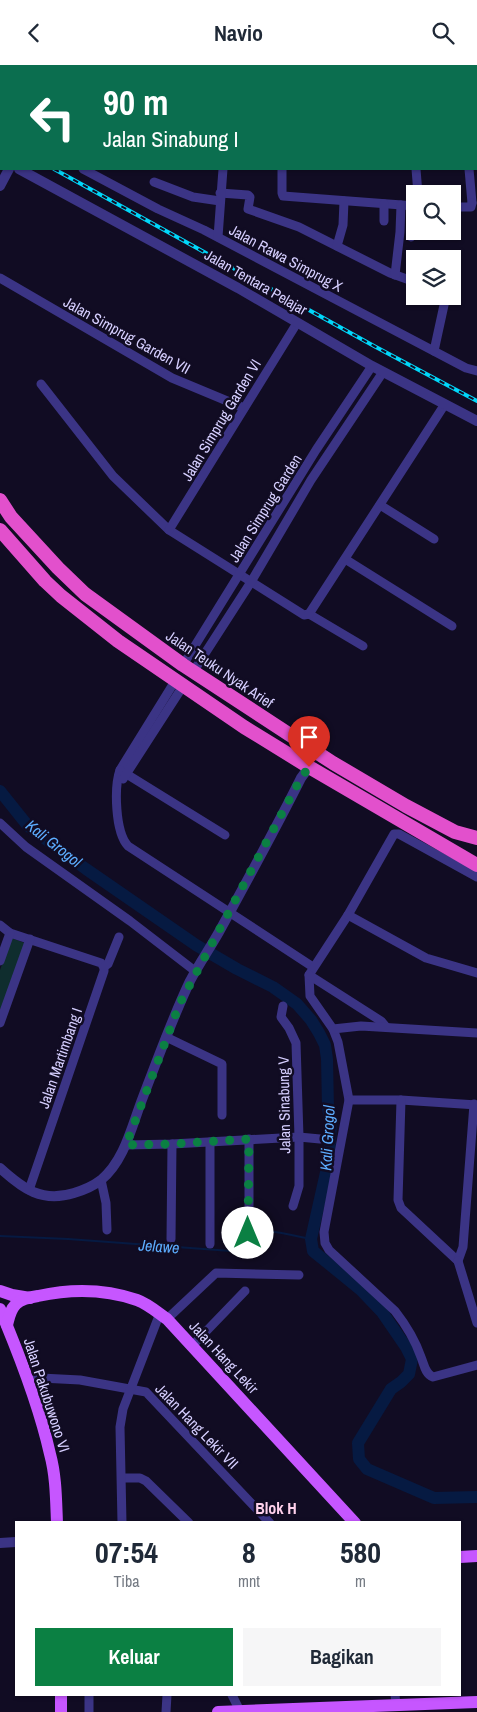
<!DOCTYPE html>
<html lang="id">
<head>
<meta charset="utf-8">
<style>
  body { margin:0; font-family:"Archivo Narrow",sans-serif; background:#f6f6f7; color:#1f2937; height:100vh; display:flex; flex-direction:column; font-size:19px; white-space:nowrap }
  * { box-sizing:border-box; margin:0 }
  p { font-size:16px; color:#747a83 }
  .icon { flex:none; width:28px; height:28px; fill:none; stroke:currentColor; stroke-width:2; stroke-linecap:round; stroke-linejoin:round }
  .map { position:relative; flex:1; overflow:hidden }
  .details { position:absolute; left:15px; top:1456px; width:446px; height:175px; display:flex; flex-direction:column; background:#fff; border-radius:0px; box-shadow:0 1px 4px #0004 }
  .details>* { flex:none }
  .guide { position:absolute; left:0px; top:0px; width:478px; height:105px; box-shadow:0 1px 4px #0004; background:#0b6e4f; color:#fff; overflow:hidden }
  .controls { position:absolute; left:406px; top:120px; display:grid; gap:10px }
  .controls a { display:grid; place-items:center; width:55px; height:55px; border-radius:0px; background:#fff; box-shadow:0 1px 4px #0004; font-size:25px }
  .pin { position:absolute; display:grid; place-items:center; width:42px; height:42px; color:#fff; margin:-51px -21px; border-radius:50% 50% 50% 0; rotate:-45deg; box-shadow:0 0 5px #0007 }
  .pin .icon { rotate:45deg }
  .me { position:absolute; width:55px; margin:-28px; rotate:0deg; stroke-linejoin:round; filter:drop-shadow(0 0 4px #0008) }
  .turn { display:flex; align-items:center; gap:18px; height:105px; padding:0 20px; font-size:22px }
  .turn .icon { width:65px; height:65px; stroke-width:2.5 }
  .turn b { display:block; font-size:35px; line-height:42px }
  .eta { display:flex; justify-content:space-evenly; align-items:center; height:85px; text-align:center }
  .eta b { font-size:30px; font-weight:800; line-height:35px }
  .button { display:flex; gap:10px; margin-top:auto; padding:10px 20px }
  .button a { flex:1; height:58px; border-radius:0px; background:#0b8043; color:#fff; font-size:20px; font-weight:800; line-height:58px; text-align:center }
  .button a+a { background:#f6f6f7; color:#1f2937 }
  header { display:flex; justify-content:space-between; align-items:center; height:65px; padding:0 20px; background:#fff; font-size:22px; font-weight:800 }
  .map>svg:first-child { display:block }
  .green { fill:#0f2d2e }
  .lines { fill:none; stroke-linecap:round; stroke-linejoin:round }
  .stream { stroke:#061a42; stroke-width:2 }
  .river { stroke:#061a42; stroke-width:12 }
  .minor { stroke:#3b3485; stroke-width:9 }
  .tertiary { stroke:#3b3485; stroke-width:10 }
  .primary { stroke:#c656ff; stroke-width:12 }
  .trunk { stroke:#e250cc; stroke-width:14 }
  .rail-casing { stroke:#00d7fa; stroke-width:4 }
  .rail { stroke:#110c23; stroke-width:2; stroke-dasharray:5.5; stroke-linecap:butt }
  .route { stroke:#0b8043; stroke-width:9; stroke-dasharray:0 16.2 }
  .labels { text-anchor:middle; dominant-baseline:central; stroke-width:5; stroke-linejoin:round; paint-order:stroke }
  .street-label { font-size:15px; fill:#d6cfff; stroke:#110c23 }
  .water-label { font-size:16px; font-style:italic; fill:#5dadff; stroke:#110c23 }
  .neighbourhood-label { font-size:16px; font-weight:bold; fill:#ffd1ec; stroke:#110c23 }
</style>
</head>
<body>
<header><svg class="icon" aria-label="back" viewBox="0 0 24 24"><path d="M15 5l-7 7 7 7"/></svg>Navio<svg class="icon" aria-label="search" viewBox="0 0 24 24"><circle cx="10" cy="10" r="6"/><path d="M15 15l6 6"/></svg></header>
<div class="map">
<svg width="477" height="1647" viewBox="0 0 477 1647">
  <rect width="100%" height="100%" fill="#110c23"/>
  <path class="green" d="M11 873 25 878 0 947V905Z"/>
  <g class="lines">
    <path class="stream" d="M0 1171 68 1174 231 1186C235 1184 242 1183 246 1180 251 1177 253 1169 260 1166 266 1164 302 1172 311 1174"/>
    <path class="river" d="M0 726 28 761 86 804 196 880 237 904 273 922 297 939 311 955 319 968 325 980 327 994 328 1043 331 1058 329 1094 311 1174 313 1186 361 1225 382 1247 406 1282 412 1294 409 1309 401 1317 391 1324 358 1378 359 1394 367 1404 434 1433 477 1432"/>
    <g class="minor">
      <path d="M7 0V1"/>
      <path d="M74 0V1"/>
      <path d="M120 0V1"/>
      <path d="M234 1V0"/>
      <path d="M296 1V0"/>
      <path d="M476 16H477"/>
      <path d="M0 59H1"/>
      <path d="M83 104 158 144 204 165 466 303 477 306"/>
      <path d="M282 104V128L283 131 415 141"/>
      <path d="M416 104 418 129"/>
      <path d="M469 104 472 138"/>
      <path d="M154 117 193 132 220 136"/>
      <path d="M220 128 248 130 250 132 248 144 299 162 390 208 415 217"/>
      <path d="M452 142H471L472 138"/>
      <path d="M384 156V139"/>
      <path d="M218 172 223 104"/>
      <path d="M411 172 414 141"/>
      <path d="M337 181 343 160 344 136"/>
      <path d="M395 210 400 167 401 140"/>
      <path d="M0 213 172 313 244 343"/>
      <path d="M434 286 446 231"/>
      <path d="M41 319 113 411 169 465 304 550 309 549 363 581"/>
      <path d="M380 440 434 474"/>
      <path d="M169 465 297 258"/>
      <path d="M345 494 452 561"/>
      <path d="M309 549 445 339"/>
      <path d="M183 600 316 385 372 301"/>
      <path d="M193 607 251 517 311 415 383 307"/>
      <path d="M175 616 120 705C114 722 115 767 128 781L313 902"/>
      <path d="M120 705 225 770"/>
      <path d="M123 714 183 621"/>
      <path d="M0 758 26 782 130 856 195 906"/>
      <path d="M477 812 399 769H394L348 850 309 910 310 931 333 964 338 977 349 1035 324 1167 325 1178 329 1185 395 1246C406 1260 415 1275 421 1292 424 1299 425 1309 433 1312L477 1300"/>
      <path d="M348 850 426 893 477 908"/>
      <path d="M0 860 10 868 101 898 104 902"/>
      <path d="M0 896 10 868"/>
      <path d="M309 910 381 956 386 962"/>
      <path d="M283 941 281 952 289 963 296 978 299 1072V1121L293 1141"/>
      <path d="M0 958 30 874"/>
      <path d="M333 964 361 961 477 968"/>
      <path d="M166 972 222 999V1050"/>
      <path d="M349 1035H401L477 1040"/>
      <path d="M401 1035 398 1135 401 1143 458 1196"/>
      <path d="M210 1077V1179"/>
      <path d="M126 1080 172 1079 299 1072 320 1074"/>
      <path d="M101 1115 106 1138 107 1165"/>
      <path d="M29 1125 104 906V902L108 899 119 872"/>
      <path d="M249 1168V1074"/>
      <path d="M171 1174 172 1079"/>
      <path d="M458 1196 463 1182 474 1039"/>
      <path d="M458 1196 477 1258"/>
      <path d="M167 1254 216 1208 299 1210"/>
      <path d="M192 1281 245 1226"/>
      <path d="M27 1315 41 1313 80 1315 146 1327 270 1458"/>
      <path d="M122 1413H140L146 1416 189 1458"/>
      <path d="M122 1458 120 1362 123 1344 160 1248"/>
      <path d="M89 1630V1647"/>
      <path d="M232 1630 240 1646"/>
      <path d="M395 1630 396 1640"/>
      <path d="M166 1647 167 1630"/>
    </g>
    <g class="tertiary">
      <path d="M0 93 1 94"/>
      <path d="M19 104 238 223 372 301 477 356"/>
      <path d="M0 121 9 104"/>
      <path d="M0 1103C23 1124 42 1138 74 1128 84 1125 92 1122 101 1115 125 1095 132 1060 143 1032 158 993 172 954 190 916 199 899 210 883 219 867 247 816 275 765 301 713L309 702"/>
      <path d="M0 1478 16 1477"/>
    </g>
    <g class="primary">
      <path d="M0 1226 12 1230 30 1233"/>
      <path d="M0 1244C19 1289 39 1340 50 1389 56 1411 56 1434 57 1458"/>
      <path d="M7 1260C9 1252 10 1245 16 1239 21 1234 31 1232 38 1231 70 1224 105 1224 137 1235 148 1239 157 1247 167 1254L355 1458"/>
      <path d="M460 1492 477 1491"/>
      <path d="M61 1630V1647"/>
      <path d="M218 1647 477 1637"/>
    </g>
    <g class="trunk">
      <path d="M0 435 11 452 58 503 85 529 183 600 333 698 406 741 455 767 477 773"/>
      <path d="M0 465 45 516 61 531 118 576 244 662 309 702 477 800"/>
    </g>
    <g class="rail-casing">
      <g id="rail">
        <path d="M0 69 1 70"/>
        <path d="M54 104 374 281 477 336"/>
      </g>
    </g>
    <use href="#rail" class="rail"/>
  </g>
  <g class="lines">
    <path class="route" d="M248 1168 249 1074 172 1079 126 1080 180 938 301 713 309 702"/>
  </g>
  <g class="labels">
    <g class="street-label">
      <text transform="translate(286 193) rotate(28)">Jalan Rawa Simprug X</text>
      <text transform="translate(256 217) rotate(30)">Jalan Tentara Pelajar</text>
      <text transform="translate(127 270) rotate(29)">Jalan Simprug Garden VII</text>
      <text transform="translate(221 355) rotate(-59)">Jalan Simprug Garden VI</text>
      <text transform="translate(265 443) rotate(-58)">Jalan Simprug Garden</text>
      <text transform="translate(220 604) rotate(34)">Jalan Teuku Nyak Arief</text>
      <text transform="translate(60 993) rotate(-71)">Jalan Martimbang I</text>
      <text transform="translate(284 1040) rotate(-91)">Jalan Sinabung V</text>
      <text transform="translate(224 1292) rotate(47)">Jalan Hang Lekir</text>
      <text transform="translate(47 1330) rotate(72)">Jalan Pakubuwono VI</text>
      <text transform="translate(197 1361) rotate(46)">Jalan Hang Lekir VII</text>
    </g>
    <g class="water-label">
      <text transform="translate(54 778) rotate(38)">Kali Grogol</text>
      <text transform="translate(327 1073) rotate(-87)">Kali Grogol</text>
      <text transform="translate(159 1181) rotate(4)">Jelawe</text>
    </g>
    <g class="neighbourhood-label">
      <text x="276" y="1443">Blok H</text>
    </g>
  </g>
</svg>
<div class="controls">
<a><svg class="icon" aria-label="search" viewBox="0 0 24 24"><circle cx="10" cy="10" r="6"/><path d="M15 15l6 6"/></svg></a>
<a><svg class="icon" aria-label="layers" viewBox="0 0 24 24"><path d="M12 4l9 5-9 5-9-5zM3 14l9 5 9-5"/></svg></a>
</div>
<div class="pin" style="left:309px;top:702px;background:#d93025"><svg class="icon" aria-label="arrive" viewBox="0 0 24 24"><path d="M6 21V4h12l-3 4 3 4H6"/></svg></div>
<svg class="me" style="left:248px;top:1168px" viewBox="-20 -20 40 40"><circle r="19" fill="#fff"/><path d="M0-13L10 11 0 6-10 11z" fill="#0b8043"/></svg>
<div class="guide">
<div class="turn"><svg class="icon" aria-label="left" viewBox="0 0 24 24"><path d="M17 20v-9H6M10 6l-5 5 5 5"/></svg><div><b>90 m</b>Jalan Sinabung I</div></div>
</div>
<section class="details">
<div class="eta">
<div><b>07:54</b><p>Tiba</p></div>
<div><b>8</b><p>mnt</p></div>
<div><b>580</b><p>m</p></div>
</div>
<div class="button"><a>Keluar</a><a>Bagikan</a></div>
</section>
</div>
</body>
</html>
